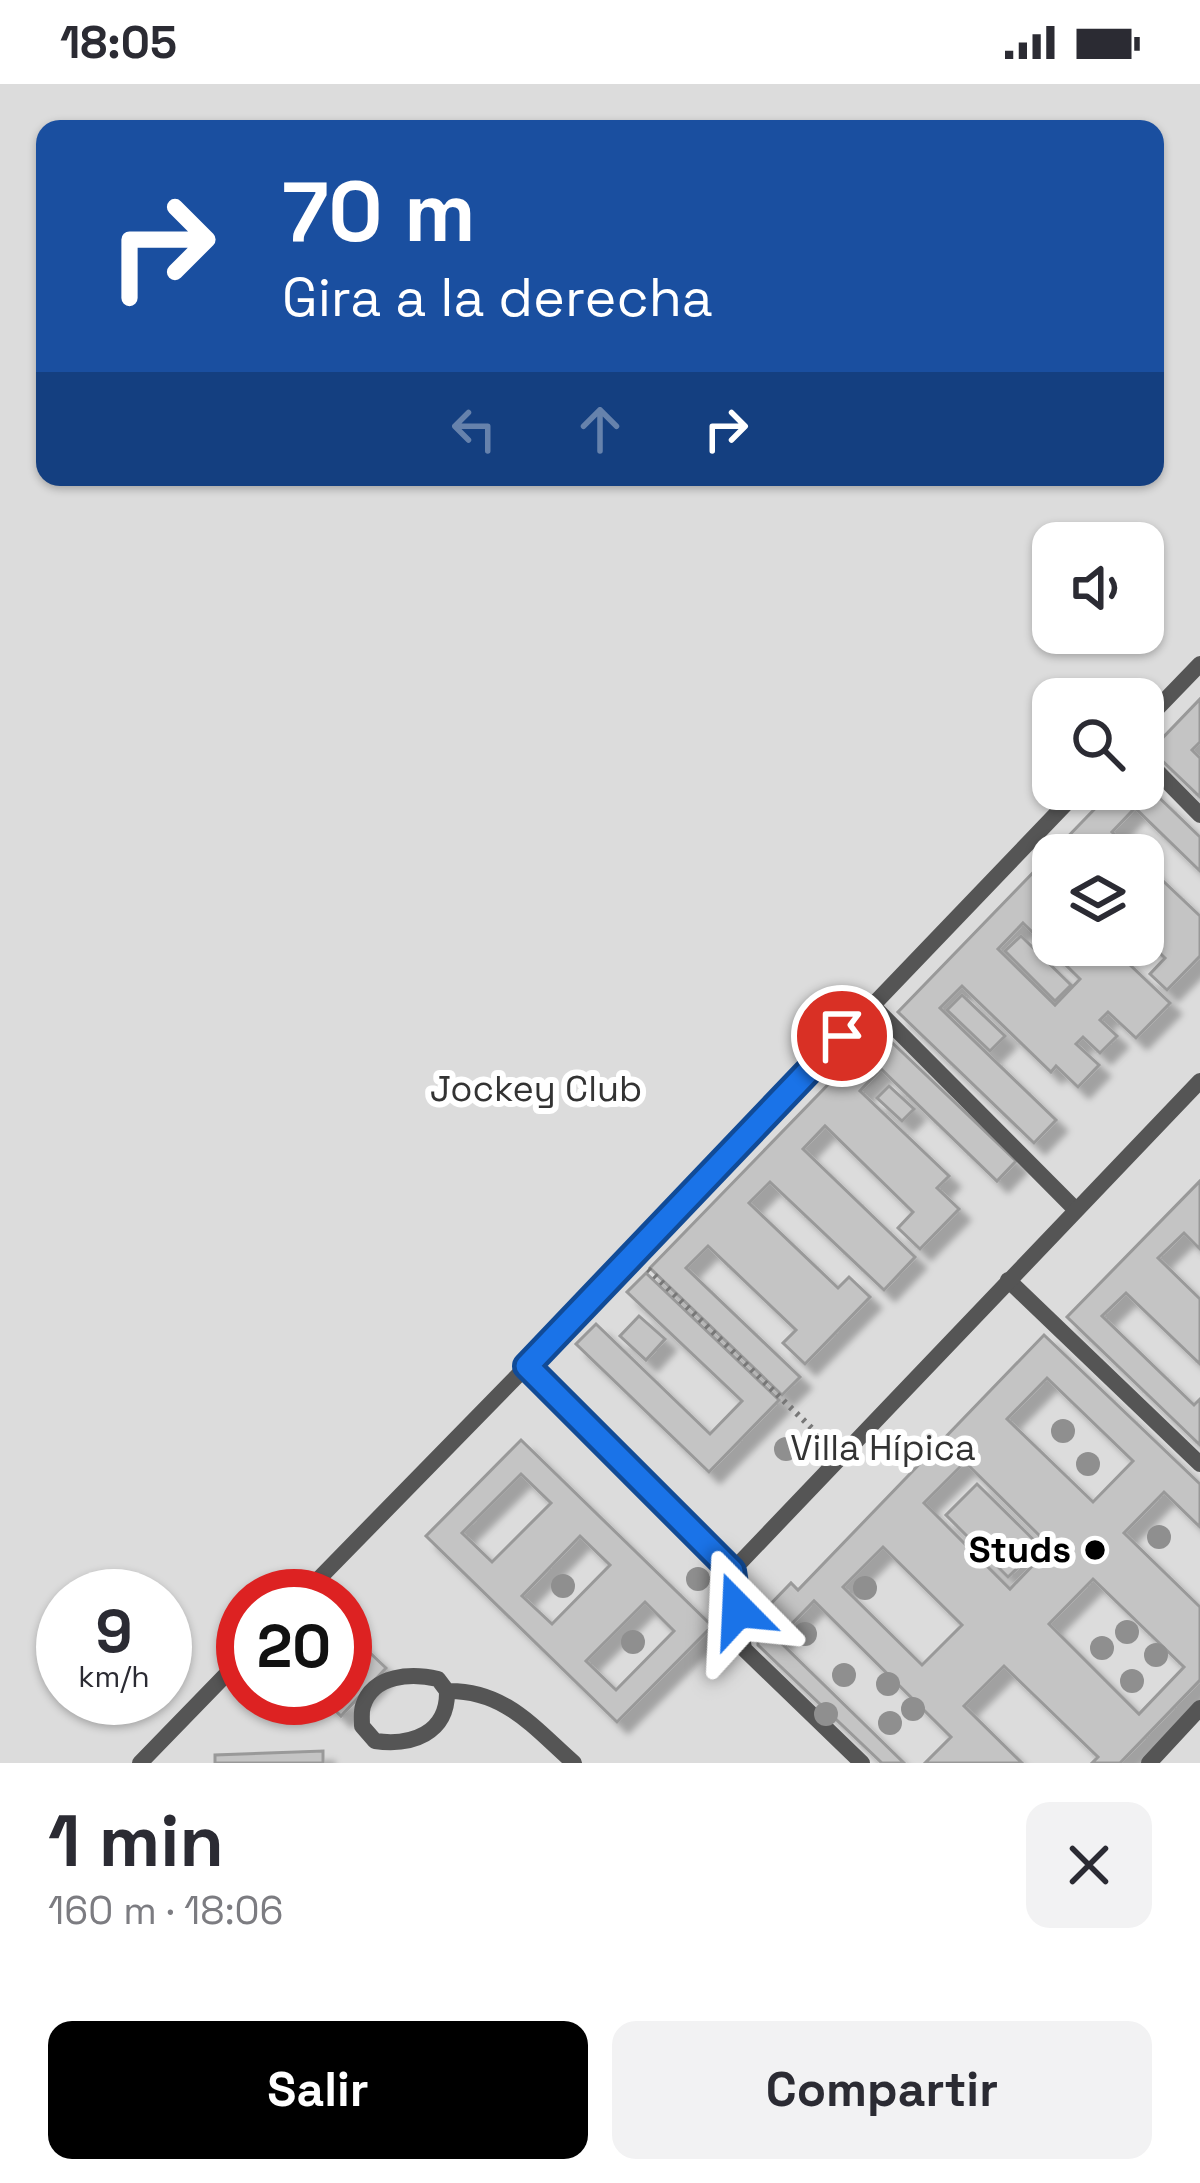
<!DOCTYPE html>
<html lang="es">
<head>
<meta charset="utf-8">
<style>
  body { margin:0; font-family:"Space Grotesk",sans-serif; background:#f2f2f3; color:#2b2b33; height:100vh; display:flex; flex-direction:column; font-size:45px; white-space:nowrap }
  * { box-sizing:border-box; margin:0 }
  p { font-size:39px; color:#7c7c81 }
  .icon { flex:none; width:66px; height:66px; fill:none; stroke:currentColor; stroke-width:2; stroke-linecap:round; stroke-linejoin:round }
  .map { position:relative; height:1679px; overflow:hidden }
  .panel { display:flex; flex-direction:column; background:#fff; flex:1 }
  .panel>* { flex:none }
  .top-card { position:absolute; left:36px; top:36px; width:1128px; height:366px; border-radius:24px; box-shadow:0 3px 9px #0004; background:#1a4fa0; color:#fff; overflow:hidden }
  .controls { position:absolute; left:1032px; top:438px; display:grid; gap:24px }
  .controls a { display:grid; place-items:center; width:132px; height:132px; border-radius:24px; background:#fff; box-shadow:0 3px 9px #0004; font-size:60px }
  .speed { position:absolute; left:36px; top:1485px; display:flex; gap:24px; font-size:60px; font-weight:700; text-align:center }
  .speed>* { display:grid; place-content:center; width:156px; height:156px; border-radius:50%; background:#fff; box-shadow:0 3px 9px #0004; line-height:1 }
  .speed small { font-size:30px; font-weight:400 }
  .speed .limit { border:18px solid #d22; background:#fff; color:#111 }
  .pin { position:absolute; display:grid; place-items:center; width:102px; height:102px; color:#fff; margin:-51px; border:6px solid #fff; border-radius:50%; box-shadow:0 3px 12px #0007 }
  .me { position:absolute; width:132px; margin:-66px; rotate:339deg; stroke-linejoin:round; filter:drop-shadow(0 0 9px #0008) }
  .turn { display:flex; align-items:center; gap:42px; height:252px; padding:0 48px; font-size:54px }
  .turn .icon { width:156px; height:156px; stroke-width:2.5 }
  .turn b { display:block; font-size:84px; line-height:102px }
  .lanes { display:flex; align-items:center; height:114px; padding:0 48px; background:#0003; justify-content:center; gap:60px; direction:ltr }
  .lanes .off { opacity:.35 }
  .round { display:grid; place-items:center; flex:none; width:126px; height:126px; border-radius:24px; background:#f2f2f3 }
  .headline { display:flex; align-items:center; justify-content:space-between; height:204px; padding:0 48px }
  h1 { font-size:72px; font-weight:700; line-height:90px }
  .button { display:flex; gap:24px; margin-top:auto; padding:24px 48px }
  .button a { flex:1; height:138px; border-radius:24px; background:#000; color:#fff; font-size:48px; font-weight:700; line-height:138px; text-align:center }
  .button a+a { background:#f2f2f3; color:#2b2b33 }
  .status { display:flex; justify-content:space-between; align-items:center; height:84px; padding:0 60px; background:#fff; direction:ltr }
  .status svg { height:33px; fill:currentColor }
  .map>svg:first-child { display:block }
  .green { fill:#dcdcdc; fill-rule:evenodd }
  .building { fill:#c4c4c4; stroke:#999; stroke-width:3; fill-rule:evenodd; filter:url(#shadow) }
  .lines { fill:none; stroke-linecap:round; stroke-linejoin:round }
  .path { stroke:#777; stroke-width:6; stroke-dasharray:3 6; stroke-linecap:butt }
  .lane { stroke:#555; stroke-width:16 }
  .tree { fill:#8f8f8f }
  .route-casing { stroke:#114b97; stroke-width:30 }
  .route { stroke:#1a73e8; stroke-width:21 }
  .poi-dot { fill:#000; stroke:#fff; stroke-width:4.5 }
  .labels { text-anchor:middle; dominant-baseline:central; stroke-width:12; stroke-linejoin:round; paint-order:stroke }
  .park-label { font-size:36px; fill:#333; stroke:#fff }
  .poi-label { font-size:36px; font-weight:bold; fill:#000; stroke:#fff; text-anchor:end }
</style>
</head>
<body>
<div class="status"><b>18:05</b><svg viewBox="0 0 49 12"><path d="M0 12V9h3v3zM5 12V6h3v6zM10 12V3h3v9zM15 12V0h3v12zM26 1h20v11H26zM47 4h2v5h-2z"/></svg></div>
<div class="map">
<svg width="1200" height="1679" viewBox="0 0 1200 1679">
  <defs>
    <filter id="shadow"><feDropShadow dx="11" dy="11" stdDeviation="3" flood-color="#0004"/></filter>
  </defs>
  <rect width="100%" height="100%" fill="#fff"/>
  <path class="green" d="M0 0H1200V1679H0ZM45 45H1155V393H45ZM1053 459H1143V549H1053ZM1053 615H1143V705H1053ZM1053 771H1143V861H1053ZM63 1512H165V1614H63ZM243 1512H345V1614H243Z"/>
  <g class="building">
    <path d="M1200 615V658L1192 666 1200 674V713L1151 666Z"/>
    <path d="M1143 698 1200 753V787L1135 724 1112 748 1136 771H1053V861H1109L1170 919 1136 954 1108 928 1100 936 1117 952 1100 969 1083 953 1076 960 1099 981 1078 1003 1056 982 1051 988 962 902 940 924 1056 1036 1034 1059 898 928 1114 705H1143ZM1023 839 1080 895 1055 921 998 865Z"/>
    <path d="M1143 778 1200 832V872L1167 906 1150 890 1165 874 1143 853Z"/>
    <path d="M1021 852 1071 901 1055 917 1005 867Z"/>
    <path d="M962 911 1005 952 990 967 947 926Z"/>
    <path d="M880 947 1016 1077 997 1097 881 985 860 1007 949 1092 937 1104 959 1125 920 1165 898 1144 913 1128 825 1042 803 1065 915 1173 884 1206 770 1098 749 1119 838 1204 849 1193 870 1213 805 1280 783 1259 796 1246 708 1162 686 1184 800 1293 782 1311 650 1184Z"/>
    <path d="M889 1002 914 1025 902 1037 877 1014Z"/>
    <path d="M1200 1097V1165L1184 1149 1158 1174 1200 1215V1280L1126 1209 1102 1232 1194 1321 1200 1315V1361L1067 1233Z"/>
    <path d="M646 1189 779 1316 709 1388 576 1260 596 1240 710 1350 742 1317 627 1208Z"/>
    <path d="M639 1232 665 1255 646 1276 620 1252Z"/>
    <path d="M1044 1251 1200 1400V1443L1164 1408 1124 1449 1200 1523V1596L1120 1679H1092L1098 1673 1004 1582 964 1622 1022 1679H925L951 1653 814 1517 777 1555 904 1679H882L758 1561 757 1544 760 1531 791 1499 798 1506ZM1047 1294 1133 1377 1093 1418 1007 1335ZM965 1378 1051 1463 1046 1468 977 1400 946 1431 1008 1493 1031 1471 1037 1477 1010 1505 924 1419ZM883 1463 962 1541 922 1581 843 1503ZM1093 1495 1184 1583 1139 1630 1049 1540Z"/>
    <path d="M521 1356 712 1542 617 1638 426 1452ZM521 1390 551 1419 492 1478 462 1449ZM580 1452 610 1481 552 1540 522 1512ZM645 1518 674 1547 616 1606 586 1577Z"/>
    <path d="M348 1548 386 1584 341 1632 322 1614H345V1551Z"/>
    <path d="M323 1667V1679H215V1671Z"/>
  </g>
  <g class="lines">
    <path class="path" d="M648 1185 824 1356"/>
    <g class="lane">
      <path d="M1143 639 1200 580"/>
      <path d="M1143 673 1200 731"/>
      <path d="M872 921 1076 1126"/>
      <path d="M1008 1196 1200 1380"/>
      <path d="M527 1282 732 1487 744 1565 862 1679"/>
      <path d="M732 1487 1200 997"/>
      <path d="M302 1512 527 1282 1080 705"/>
      <path d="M447 1607C448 1650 411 1662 375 1657L362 1642C362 1635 361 1628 363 1622 373 1590 412 1589 438 1595L447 1607C505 1606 533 1643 574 1679"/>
      <path d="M140 1679 243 1573"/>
      <path d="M1149 1679 1200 1624"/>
    </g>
  </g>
  <g class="tree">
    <circle cx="1063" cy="1347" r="12"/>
    <circle cx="786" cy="1365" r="12"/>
    <circle cx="1088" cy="1380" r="12"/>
    <circle cx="1159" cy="1453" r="12"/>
    <circle cx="698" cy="1495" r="12"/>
    <circle cx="563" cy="1502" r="12"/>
    <circle cx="865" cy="1504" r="12"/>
    <circle cx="1127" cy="1548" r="12"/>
    <circle cx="805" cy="1550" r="12"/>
    <circle cx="633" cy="1558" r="12"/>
    <circle cx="1102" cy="1564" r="12"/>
    <circle cx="1156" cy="1571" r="12"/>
    <circle cx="844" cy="1591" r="12"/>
    <circle cx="1132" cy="1597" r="12"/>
    <circle cx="888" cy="1600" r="12"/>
    <circle cx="913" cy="1625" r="12"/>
    <circle cx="826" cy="1630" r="12"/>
    <circle cx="890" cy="1639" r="12"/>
  </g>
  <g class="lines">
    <g class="route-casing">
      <path id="route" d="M738 1526 732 1487 527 1282 842 952"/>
    </g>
    <use href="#route" class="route"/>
  </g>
  <circle class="poi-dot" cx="1095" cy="1466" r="12"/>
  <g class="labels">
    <g class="park-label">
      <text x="536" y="1005">Jockey Club</text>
      <text x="883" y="1364">Villa Hípica</text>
    </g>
    <g class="poi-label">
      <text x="1071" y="1466">Studs</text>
    </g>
  </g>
</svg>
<div class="controls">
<a><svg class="icon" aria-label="sound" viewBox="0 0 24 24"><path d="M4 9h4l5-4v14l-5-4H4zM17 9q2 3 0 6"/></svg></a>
<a><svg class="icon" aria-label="search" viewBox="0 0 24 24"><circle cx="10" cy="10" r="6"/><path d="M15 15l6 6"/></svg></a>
<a><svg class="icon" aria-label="layers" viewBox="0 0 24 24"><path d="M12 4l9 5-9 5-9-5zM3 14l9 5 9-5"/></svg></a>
</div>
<div class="speed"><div>9<small>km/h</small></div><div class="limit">20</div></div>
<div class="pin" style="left:842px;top:952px;background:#d93025"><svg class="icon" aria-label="arrive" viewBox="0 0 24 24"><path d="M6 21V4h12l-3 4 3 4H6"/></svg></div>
<svg class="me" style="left:738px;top:1526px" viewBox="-20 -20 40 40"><path d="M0-17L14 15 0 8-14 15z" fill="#1a73e8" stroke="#fff" stroke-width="4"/></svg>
<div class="top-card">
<div class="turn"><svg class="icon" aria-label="right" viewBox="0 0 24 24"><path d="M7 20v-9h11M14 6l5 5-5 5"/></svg><div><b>70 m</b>Gira a la derecha</div></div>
<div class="lanes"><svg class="icon off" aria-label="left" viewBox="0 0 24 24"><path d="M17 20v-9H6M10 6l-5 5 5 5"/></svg><svg class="icon off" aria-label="ahead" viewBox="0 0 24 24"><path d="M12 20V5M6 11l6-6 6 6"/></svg><svg class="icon" aria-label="right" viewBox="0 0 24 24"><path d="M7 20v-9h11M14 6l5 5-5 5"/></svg></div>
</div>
</div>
<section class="panel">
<div class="headline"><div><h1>1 min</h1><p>160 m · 18:06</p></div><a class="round"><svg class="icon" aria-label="close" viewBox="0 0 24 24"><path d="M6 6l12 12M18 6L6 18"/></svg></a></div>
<div class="button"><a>Salir</a><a>Compartir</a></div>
</section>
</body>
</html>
